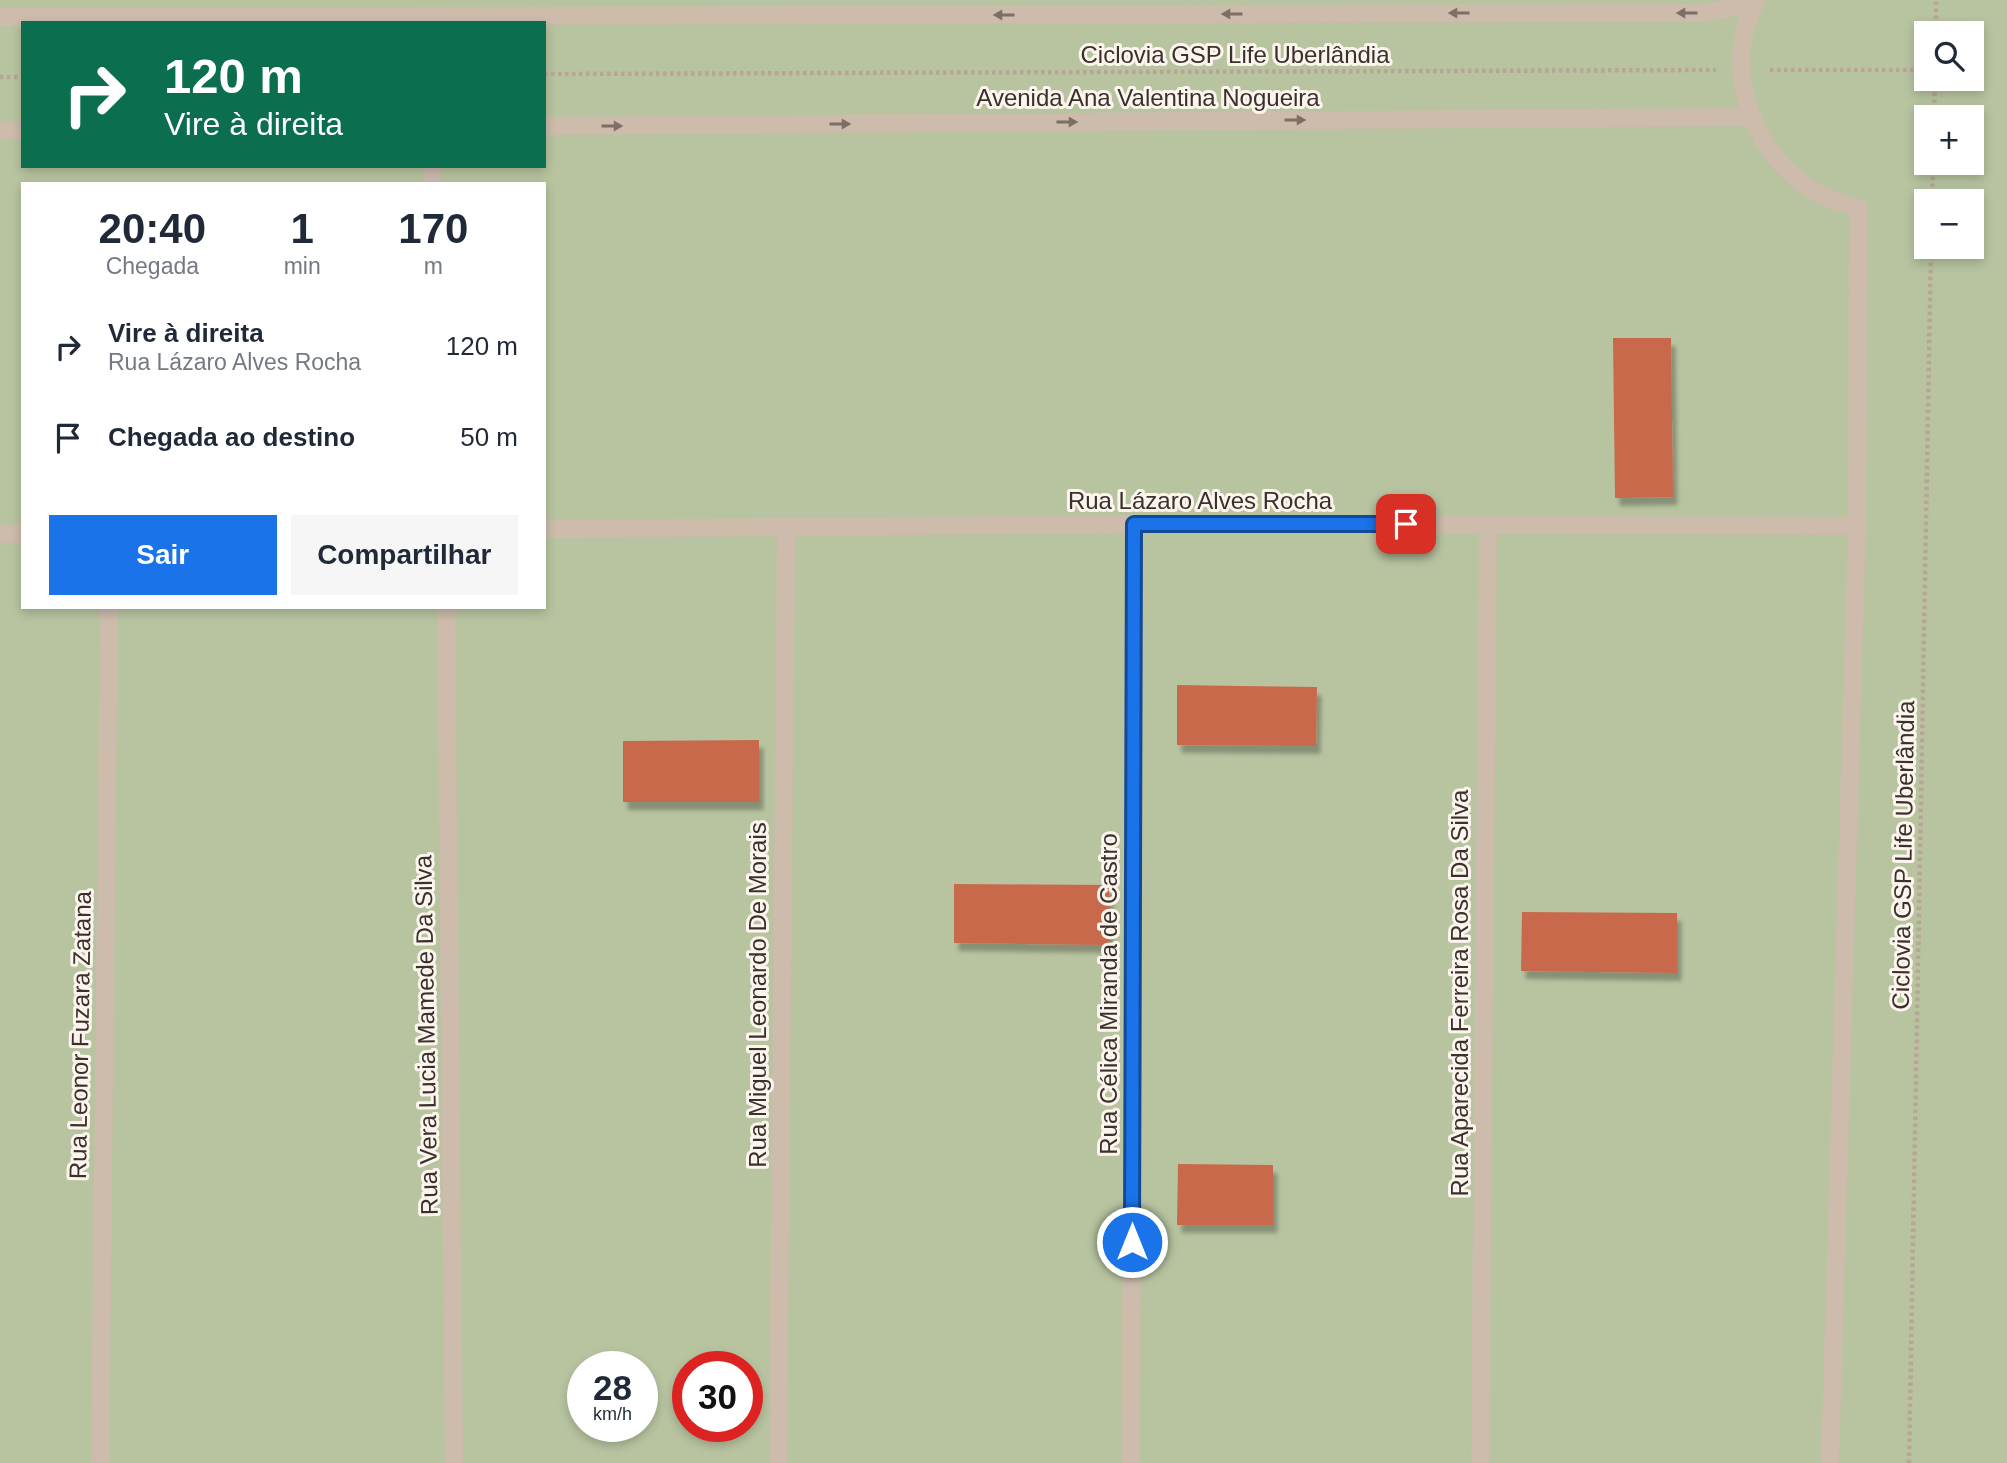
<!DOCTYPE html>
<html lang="pt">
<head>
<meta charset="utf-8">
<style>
  body { margin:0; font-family:Helvetica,sans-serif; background:#f6f6f7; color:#1f2937; height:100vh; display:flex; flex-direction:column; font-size:26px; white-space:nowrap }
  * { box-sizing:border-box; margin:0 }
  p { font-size:23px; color:#747a83 }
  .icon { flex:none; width:38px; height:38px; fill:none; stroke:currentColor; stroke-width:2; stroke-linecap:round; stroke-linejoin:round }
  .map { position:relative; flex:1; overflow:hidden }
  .side { position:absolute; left:21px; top:182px; width:525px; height:427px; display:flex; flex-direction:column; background:#fff; border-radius:0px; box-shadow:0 4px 10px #0003 }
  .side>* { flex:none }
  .top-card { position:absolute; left:21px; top:21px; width:525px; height:147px; border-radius:0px; box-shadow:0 4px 10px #0003; background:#0b6e4f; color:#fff; overflow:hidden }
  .fabs { position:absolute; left:1914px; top:21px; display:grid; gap:14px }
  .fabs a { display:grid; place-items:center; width:70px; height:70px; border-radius:0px; background:#fff; box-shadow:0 4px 10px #0003; font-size:35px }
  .speed { position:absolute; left:567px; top:1351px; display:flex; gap:14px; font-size:35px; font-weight:700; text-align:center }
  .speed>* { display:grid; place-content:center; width:91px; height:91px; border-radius:50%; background:#fff; box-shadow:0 4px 10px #0003; line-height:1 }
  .speed small { font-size:18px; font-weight:400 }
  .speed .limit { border:10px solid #d22; background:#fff; color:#111 }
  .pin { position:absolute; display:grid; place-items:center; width:60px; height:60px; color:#fff; margin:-30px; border-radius:14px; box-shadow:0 4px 10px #0006 }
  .me { position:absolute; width:77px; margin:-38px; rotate:0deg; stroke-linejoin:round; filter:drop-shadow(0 0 5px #0008) }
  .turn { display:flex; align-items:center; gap:24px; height:147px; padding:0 28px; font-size:32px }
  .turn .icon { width:91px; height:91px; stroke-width:2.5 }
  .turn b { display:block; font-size:49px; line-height:60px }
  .eta { display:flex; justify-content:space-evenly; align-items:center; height:119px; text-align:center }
  .eta b { font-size:42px; font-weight:600; line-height:49px }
  .cta { display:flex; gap:14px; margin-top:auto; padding:14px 28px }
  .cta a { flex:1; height:80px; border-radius:0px; background:#1a73e8; color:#fff; font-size:28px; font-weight:600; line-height:80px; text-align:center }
  .cta a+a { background:#f6f6f7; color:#1f2937 }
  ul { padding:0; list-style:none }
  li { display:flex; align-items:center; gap:21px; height:91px; padding:0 28px }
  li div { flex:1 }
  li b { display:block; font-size:26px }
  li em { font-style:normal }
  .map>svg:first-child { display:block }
  .green { fill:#b8c4a0; fill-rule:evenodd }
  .building { fill:#c8694b; filter:url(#shadow) }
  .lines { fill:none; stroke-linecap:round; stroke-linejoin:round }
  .path { stroke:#b9a596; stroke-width:4.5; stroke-dasharray:3.5 3.5; stroke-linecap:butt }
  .street { stroke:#cdbbac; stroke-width:18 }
  .oneway { fill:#7d6f65 }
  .route-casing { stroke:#114b97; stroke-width:18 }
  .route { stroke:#1a73e8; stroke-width:12 }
  .labels { text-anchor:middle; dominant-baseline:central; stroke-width:6; stroke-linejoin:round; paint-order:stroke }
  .street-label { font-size:24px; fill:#3b302b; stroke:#fbf5ee }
</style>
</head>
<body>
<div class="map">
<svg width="2007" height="1463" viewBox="0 0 2007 1463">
  <defs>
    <filter id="shadow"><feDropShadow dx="4.5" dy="8" stdDeviation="2" flood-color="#0004"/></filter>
  </defs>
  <rect width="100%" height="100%" fill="#f4ebe1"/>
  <path class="green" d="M0 0H2007V1463H0ZM23 23H544V166H23ZM1927 33H1972V79H1927ZM1927 117H1972V163H1927ZM23 184H544V607H23ZM1927 201H1972V247H1927ZM583 1367H642V1426H583ZM688 1367H747V1426H688Z"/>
  <g class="building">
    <path d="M1613 338H1671L1673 497 1615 498Z"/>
    <path d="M1177 685 1317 687 1316 746 1177 745Z"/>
    <path d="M759 740V802H623V741Z"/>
    <path d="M954 884 1109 885V945L954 943Z"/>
    <path d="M1522 912 1677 913V973L1521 971Z"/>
    <path d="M1178 1164 1273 1165V1225H1177Z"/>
  </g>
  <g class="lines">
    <g class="path">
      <path d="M1936 33V0"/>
      <path d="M1770 70H1927"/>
      <path d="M544 74 1716 70"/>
      <path d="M0 77H23"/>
      <path d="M1934 117 1935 79"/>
      <path d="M1932 201 1933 163"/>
      <path d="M1909 1463 1931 247"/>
    </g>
    <g class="street">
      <path d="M1757 0C1722 62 1749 144 1803 184 1819 196 1839 202 1858 208L1857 526 1830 1463"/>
      <path d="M0 17 1702 13 1754 4"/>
      <path d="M544 126 1751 117"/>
      <path d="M0 130H23"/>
      <path d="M432 166V184"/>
      <path d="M544 529 1134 524 1857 526"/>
      <path d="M0 534H23"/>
      <path d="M446 607 454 1463"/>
      <path d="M100 1463 109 607"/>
      <path d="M778 1463 786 527"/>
      <path d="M1131 1463 1134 524"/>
      <path d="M1480 1463 1488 524"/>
    </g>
  </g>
  <defs><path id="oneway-solid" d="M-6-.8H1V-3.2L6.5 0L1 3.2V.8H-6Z" transform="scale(1.75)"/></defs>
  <g class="oneway">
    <use href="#oneway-solid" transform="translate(1459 13) rotate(180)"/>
    <use href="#oneway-solid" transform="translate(1687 13) rotate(180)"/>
    <use href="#oneway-solid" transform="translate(1232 14) rotate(180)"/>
    <use href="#oneway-solid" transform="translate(1004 15) rotate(180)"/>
    <use href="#oneway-solid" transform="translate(1295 120)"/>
    <use href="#oneway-solid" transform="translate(1067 122)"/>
    <use href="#oneway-solid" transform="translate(840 124)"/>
    <use href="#oneway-solid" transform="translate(612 126)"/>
  </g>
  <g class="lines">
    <g class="route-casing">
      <path id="route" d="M1132 1242 1134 524H1406"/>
    </g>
    <use href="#route" class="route"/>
  </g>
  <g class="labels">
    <g class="street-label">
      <text x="1235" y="54">Ciclovia GSP Life Uberlândia</text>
      <text x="1148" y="97">Avenida Ana Valentina Nogueira</text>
      <text x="1200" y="500">Rua Lázaro Alves Rocha</text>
      <text transform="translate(1903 855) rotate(-89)">Ciclovia GSP Life Uberlândia</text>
      <text transform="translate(1459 993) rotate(-90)">Rua Aparecida Ferreira Rosa Da Silva</text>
      <text transform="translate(1108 994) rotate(-90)">Rua Célica Miranda de Castro</text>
      <text transform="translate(757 995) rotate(-90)">Rua Miguel Leonardo De Morais</text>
      <text transform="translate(80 1035) rotate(-89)">Rua Leonor Fuzara Zatana</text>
      <text transform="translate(426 1035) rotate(-91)">Rua Vera Lucia Mamede Da Silva</text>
    </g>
  </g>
</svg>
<div class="fabs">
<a><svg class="icon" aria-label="search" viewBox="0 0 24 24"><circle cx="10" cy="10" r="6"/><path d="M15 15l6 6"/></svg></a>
<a>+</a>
<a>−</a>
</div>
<div class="speed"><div>28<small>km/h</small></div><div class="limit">30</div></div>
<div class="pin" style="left:1406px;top:524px;background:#d93025"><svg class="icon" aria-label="arrive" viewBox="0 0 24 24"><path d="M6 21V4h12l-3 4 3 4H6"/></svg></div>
<svg class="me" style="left:1132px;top:1242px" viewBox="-20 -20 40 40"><circle r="17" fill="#1a73e8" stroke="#fff" stroke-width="3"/><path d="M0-11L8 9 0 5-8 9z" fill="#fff"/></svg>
<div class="top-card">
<div class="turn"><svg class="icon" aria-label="right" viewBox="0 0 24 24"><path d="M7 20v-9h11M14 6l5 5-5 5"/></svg><div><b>120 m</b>Vire à direita</div></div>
</div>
<section class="side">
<div class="eta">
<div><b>20:40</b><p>Chegada</p></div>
<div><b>1</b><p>min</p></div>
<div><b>170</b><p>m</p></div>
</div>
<ul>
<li><svg class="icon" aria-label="right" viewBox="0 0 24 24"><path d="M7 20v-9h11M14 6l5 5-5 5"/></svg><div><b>Vire à direita</b><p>Rua Lázaro Alves Rocha</p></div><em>120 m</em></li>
<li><svg class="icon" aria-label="arrive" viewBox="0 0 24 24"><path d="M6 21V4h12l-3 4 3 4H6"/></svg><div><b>Chegada ao destino</b></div><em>50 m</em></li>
</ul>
<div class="cta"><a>Sair</a><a>Compartilhar</a></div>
</section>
</div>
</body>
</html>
